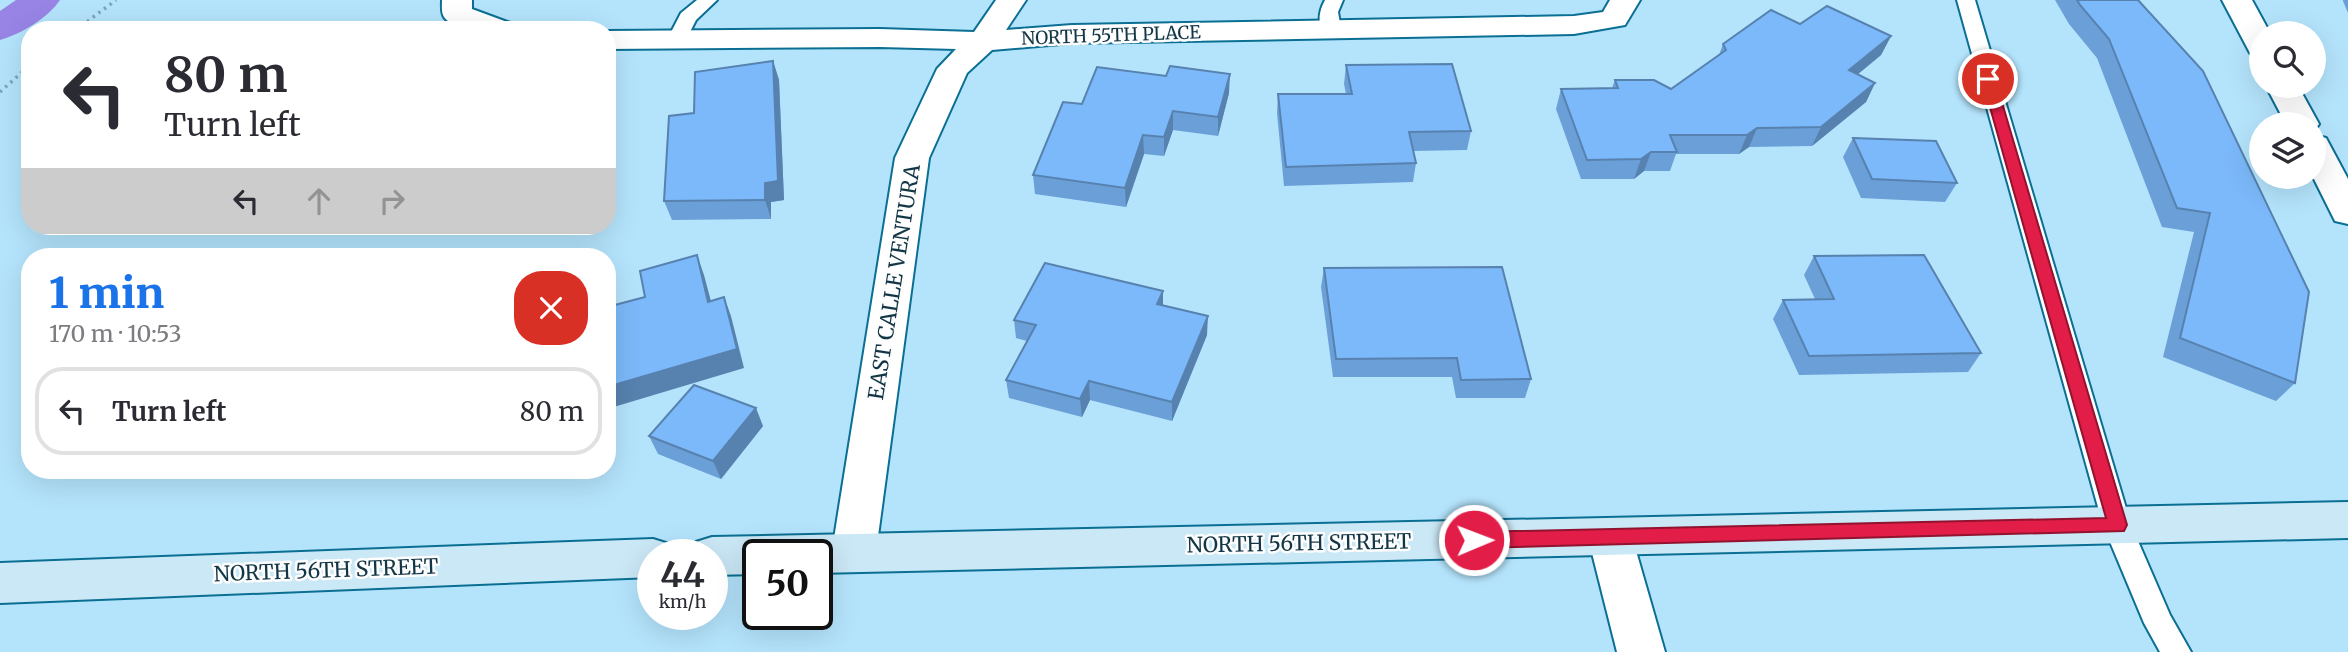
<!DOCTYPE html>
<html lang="en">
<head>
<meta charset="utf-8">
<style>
  body { margin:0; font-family:Merriweather,serif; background:#f2f2f3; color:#2b2b33; height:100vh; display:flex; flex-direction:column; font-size:26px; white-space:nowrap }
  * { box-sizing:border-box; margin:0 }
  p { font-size:23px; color:#7c7c81 }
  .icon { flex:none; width:38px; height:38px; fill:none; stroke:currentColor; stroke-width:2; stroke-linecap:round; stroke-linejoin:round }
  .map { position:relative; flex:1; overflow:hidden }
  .drawer { position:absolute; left:21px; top:248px; width:595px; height:231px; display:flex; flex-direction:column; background:#fff; border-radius:28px; box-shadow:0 7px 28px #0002 }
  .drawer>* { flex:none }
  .hud { position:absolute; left:21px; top:21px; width:595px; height:214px; border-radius:28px; box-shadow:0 7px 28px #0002; background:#fff; color:#2b2b33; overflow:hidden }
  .buttons { position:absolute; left:2249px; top:21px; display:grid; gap:14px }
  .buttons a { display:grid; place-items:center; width:77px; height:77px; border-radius:50%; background:#fff; box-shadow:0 7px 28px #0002; font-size:35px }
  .speed { position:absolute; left:637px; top:539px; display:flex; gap:14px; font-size:35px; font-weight:700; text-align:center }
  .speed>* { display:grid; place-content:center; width:91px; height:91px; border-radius:50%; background:#fff; box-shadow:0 7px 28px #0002; line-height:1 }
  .speed small { font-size:18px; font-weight:400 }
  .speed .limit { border:4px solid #111; border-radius:10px; background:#fff; color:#111 }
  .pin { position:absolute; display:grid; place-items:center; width:60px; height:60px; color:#fff; margin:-30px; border:4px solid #fff; border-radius:50%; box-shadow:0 2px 7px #0007 }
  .me { position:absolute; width:77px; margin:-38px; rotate:89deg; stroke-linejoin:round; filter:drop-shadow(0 0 5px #0008) }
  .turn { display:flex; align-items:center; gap:24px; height:147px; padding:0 28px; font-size:32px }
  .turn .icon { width:91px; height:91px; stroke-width:2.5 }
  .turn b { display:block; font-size:49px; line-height:60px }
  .lanes { display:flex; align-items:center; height:66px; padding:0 28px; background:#0003; justify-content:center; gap:35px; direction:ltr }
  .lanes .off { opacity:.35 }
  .round { display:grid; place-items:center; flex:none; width:74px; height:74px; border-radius:28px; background:#f2f2f3 }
  .head { display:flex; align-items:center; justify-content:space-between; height:119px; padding:0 28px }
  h1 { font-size:42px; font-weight:800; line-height:52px; color:#1a73e8 }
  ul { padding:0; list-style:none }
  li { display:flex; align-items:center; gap:21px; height:88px; margin:0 14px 10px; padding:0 14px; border:4px solid #e1e1e2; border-radius:28px }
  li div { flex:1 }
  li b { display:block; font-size:26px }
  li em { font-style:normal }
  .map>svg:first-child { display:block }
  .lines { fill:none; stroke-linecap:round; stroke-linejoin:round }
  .canal { fill:#9784e5; fill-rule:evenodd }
  .service-casing { stroke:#0a6f93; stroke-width:4 }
  .minor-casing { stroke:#0a6f93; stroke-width:4 }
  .secondary-casing { stroke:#0a6f93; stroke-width:4 }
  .path { stroke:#7aa6bb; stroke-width:3.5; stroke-dasharray:2.5 4.5; stroke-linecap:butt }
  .service { fill:#fff; fill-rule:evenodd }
  .minor { fill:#fff; fill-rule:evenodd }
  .secondary { fill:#cbe8f6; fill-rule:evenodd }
  .wall { fill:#6b9fd7 }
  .shaded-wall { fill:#5782af }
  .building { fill:#7cb9fa; stroke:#5782af; stroke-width:2 }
  .route { fill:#e11d48; stroke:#92132f; stroke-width:2 }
  .labels { text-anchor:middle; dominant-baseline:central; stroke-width:5; stroke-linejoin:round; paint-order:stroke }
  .far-street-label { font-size:18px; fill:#123646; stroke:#fdfdfd }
  .street-label { font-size:21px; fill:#123646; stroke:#fdfdfd }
</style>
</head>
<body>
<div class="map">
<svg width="2348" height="652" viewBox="0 0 2348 652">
  <rect width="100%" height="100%" fill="#b4e4fc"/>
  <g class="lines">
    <path class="canal" d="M16 0H60C48 18 21 34 0 40V11Z"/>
    <g class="service-casing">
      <g id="service">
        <path d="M697 0H717L696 20 684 44H670L667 40 681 13Z"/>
        <path d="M1325 0H1343L1338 12 1341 29 1338 33H1324C1317 22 1319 11 1325 0Z"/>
        <path d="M1957 0H1975L2131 525 2170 615 2191 652H2160L2144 623 2103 525Z"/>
      </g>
    </g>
    <g class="minor-casing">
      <g id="minor">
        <path d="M442 0H472V9L513 24 517 30C500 30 455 33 444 17 441 12 442 6 442 0Z"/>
        <path d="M996 0H1026L1006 30 1072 25 1574 16 1603 12 1610 0H1640L1625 25 1574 34 1072 43 992 50 967 73 929 158 876 551 870 565 854 570 838 565 832 551 895 158 937 69 956 49 880 47 607 49V31L880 29 974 32Z"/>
        <path d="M2222 0H2252L2270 33H2261V55L2250 53Z"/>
        <path d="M2266 86H2298L2319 124 2314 131V124H2286Z"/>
        <path d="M2314 135 2326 138 2348 179V224L2335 221 2313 177Z"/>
        <path d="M1610 518 1626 524 1632 537 1665 652H1617L1588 537 1594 524Z"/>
      </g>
    </g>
    <g class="secondary-casing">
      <g id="secondary">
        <path d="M2348 502V538L817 573V555H758V574L712 575V555H690L696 542 712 537Z"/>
        <path d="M653 539 669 544 674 555H653V577L0 603V563Z"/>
      </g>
    </g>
    <g class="path">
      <path d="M76 30 116 0"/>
      <path d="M0 92 30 65"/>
    </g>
    <use href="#service" class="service"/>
    <use href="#minor" class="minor"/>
    <use href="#secondary" class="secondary"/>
  </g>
  <g class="wall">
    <path d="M2055 0H2138L2295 383 2276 401 2163 357 2194 232 2162 227 2097 58 2069 24Z"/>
    <path d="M2343 0H2348V13L2343 1Z"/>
    <path d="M1800 24 1891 36 1881 55 1858 74 1875 83 1866 102 1812 146 1749 147 1739 154H1676L1670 171H1644L1634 179H1581L1556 109 1561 89 1612 88 1615 80 1671 89 1719 55 1723 44Z"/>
    <path d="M773 61 779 80 784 200 771 202V219L672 220 664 201 694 113Z"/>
    <path d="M1346 65 1471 131 1467 150 1413 151 1416 163 1413 182 1284 186 1277 113 1278 94H1346L1344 84Z"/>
    <path d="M1229 93 1218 136 1173 130 1164 156 1144 154 1126 207 1035 194 1033 175 1082 104Z"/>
    <path d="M1853 138 1957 183 1945 202 1861 198 1843 157Z"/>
    <path d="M1814 256 1981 353 1968 372 1799 375 1773 319 1783 300 1815 299 1804 275Z"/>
    <path d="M1324 268 1531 379 1525 398H1456L1452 377H1333L1321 287Z"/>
    <path d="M1163 291V306L1207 335 1172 421 1090 400 1082 417 1009 398 1006 380 1027 341 1016 338 1014 320Z"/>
    <path d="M763 426 721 479 658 454 649 436Z"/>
  </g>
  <g class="shaded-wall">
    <path d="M1891 36 1881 55 1840 89 1849 70Z"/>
    <path d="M773 61 779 80 784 200 771 202V219L765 200V183Z"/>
    <path d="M1230 74 1229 93 1218 136V117Z"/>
    <path d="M1875 83 1866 102 1812 146 1821 127Z"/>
    <path d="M1173 111V130L1164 156V137Z"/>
    <path d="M1757 128 1749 147 1739 154 1747 135Z"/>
    <path d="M1143 135 1144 154 1126 207 1125 188Z"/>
    <path d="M1651 152 1644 171 1634 179 1641 159Z"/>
    <path d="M697 255 704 275 716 320 708 302Z"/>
    <path d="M1163 291V310L1157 304Z"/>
    <path d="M724 297 731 316 744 368 607 409V387Z"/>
    <path d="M1208 316 1207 335 1172 421V402Z"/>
    <path d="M1089 381 1090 400 1082 417 1080 399Z"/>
    <path d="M756 408 763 426 721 479 713 461Z"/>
  </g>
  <g class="building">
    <path d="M2077 0H2138L2203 71 2309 292 2295 383 2180 338 2210 213 2177 208 2109 39 2080 5Z"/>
    <path d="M1827 6 1891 36 1849 70 1875 83 1821 127 1757 128 1747 135H1670L1677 152H1651L1641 159 1587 160 1561 89 1618 88 1615 80H1654L1671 89 1726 50 1723 44 1771 10 1800 24Z"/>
    <path d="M773 61 778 181 765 183V200L664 201 669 116 694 113 695 72Z"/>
    <path d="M1452 64 1471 131 1409 132 1416 163 1286 167 1278 94H1352L1346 65Z"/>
    <path d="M1170 66 1230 74 1218 117 1173 111 1164 137 1143 135 1125 188 1033 175 1063 102 1082 104 1097 67 1166 76Z"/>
    <path d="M1853 138 1936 141 1957 183 1872 179Z"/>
    <path d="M697 255 708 302 724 297 737 349 607 387V307L645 297 640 271Z"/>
    <path d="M1924 255 1981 353 1809 356 1783 300 1834 299 1814 256Z"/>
    <path d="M1045 263 1163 291 1157 304 1208 316 1172 402 1089 381 1080 399 1006 380 1036 325 1014 320Z"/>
    <path d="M1502 267 1531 379 1461 380 1457 358 1336 359 1324 268Z"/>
    <path d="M694 385 756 408 713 461 649 436Z"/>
  </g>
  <path class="route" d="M1988 75 1995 79 2127 525 2124 531 1474 548 1467 545 1465 540 1467 534 1474 532 2106 518 1982 79Z"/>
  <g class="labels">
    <g class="far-street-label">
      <text transform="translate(1111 35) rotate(-2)">NORTH 55TH PLACE</text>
    </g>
    <g class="street-label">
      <text transform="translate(894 282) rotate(-81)">EAST CALLE VENTURA</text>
      <text transform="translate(1299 543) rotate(-1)">NORTH 56TH STREET</text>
      <text transform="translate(326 570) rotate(-2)">NORTH 56TH STREET</text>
    </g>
  </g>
</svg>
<div class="buttons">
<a><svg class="icon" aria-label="search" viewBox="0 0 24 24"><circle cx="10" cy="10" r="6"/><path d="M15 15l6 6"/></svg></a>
<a><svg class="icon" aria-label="layers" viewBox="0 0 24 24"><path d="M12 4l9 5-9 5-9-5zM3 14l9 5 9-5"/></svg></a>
</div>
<div class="speed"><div>44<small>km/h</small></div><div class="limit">50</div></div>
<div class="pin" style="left:1988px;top:79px;background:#d93025"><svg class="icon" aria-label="arrive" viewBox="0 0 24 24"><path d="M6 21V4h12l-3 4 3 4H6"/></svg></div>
<svg class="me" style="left:1474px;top:540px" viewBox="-20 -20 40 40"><circle r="17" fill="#e11d48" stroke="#fff" stroke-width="3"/><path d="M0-11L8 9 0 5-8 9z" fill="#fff"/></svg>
<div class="hud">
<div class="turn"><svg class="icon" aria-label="left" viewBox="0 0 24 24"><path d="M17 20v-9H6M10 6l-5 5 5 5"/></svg><div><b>80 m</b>Turn left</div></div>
<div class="lanes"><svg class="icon" aria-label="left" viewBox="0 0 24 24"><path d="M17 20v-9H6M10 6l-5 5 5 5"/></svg><svg class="icon off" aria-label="ahead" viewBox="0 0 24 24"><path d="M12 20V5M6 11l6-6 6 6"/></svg><svg class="icon off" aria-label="right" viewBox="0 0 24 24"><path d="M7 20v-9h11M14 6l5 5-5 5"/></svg></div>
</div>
<section class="drawer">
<div class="head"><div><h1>1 min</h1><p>170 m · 10:53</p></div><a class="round" style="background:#d93025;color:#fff"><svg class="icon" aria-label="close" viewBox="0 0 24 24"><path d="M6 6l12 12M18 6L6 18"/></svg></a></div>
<ul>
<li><svg class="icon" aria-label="left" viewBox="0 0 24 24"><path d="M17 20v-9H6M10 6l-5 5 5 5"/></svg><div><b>Turn left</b></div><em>80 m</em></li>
</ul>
</section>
</div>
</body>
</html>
